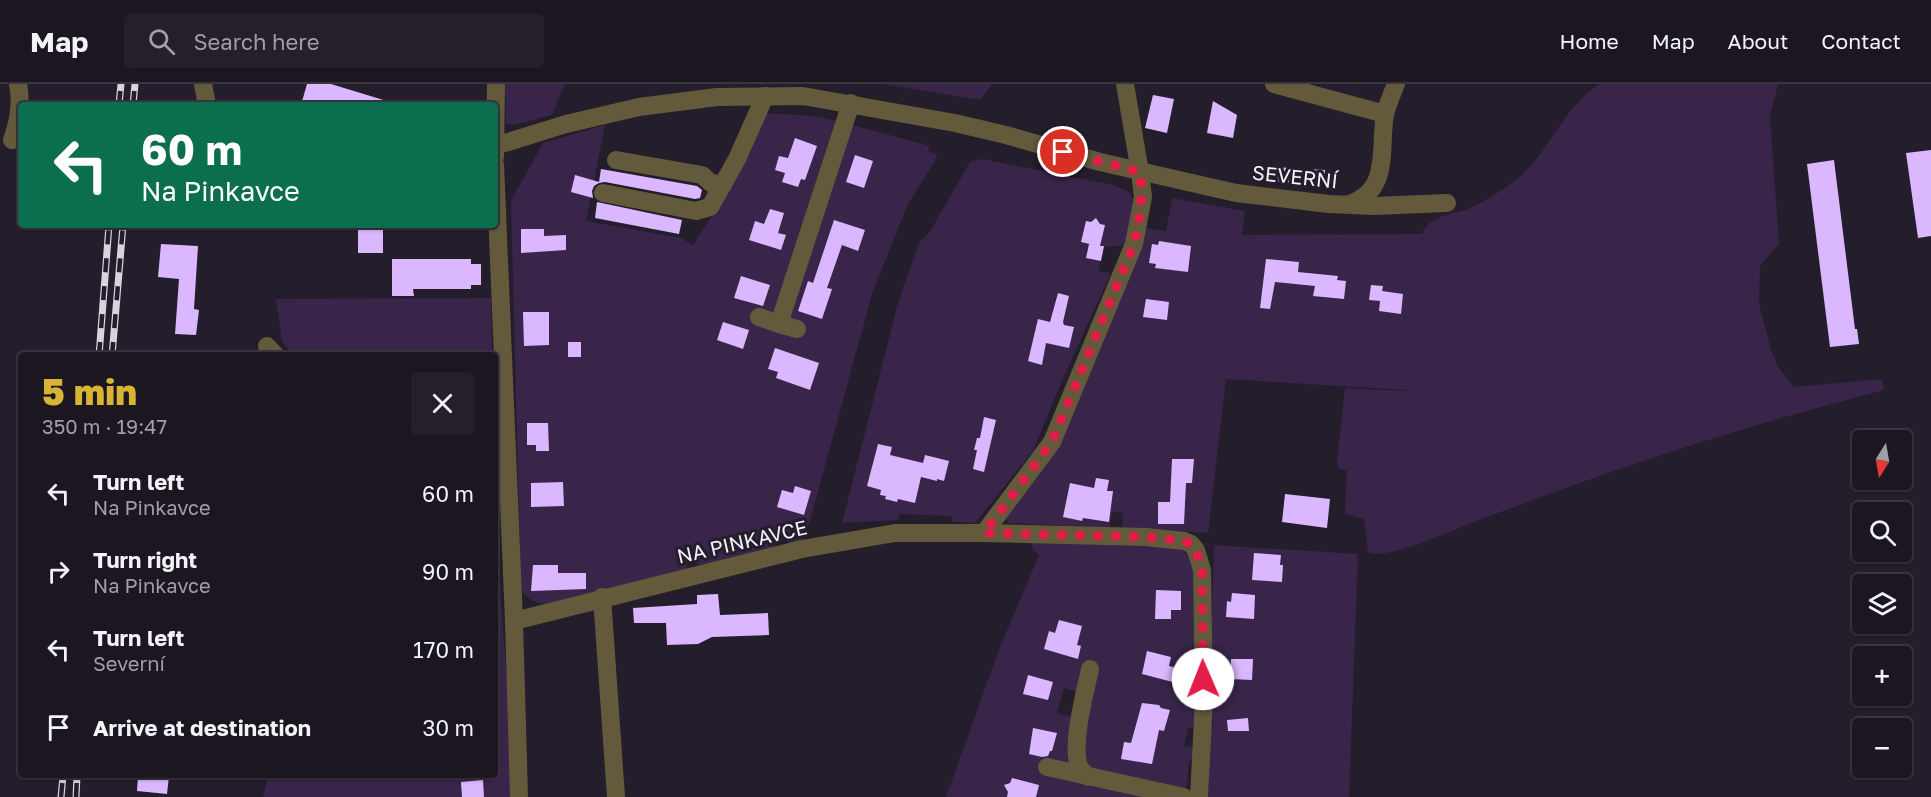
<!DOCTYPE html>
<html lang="en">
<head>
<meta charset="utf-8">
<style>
  body { margin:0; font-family:"Golos Text",sans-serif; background:#241f29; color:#f1f3f6; height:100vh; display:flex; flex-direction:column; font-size:22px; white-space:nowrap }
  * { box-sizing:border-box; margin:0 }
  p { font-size:20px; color:#a09fa5 }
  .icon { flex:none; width:33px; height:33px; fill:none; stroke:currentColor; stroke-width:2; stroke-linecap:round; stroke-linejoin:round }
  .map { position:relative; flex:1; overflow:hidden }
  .drawer { position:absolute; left:18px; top:268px; width:480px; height:426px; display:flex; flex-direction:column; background:#1b1620; border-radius:6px; box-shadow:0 2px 4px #0004,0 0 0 2px #39353e }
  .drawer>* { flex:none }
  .hud { position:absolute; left:18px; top:18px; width:480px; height:126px; border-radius:6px; box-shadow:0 2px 4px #0004,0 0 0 2px #39353e; background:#0b6e4f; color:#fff; overflow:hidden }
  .needle { width:39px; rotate:191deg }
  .fabs { position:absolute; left:1852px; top:346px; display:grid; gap:12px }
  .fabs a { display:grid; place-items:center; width:60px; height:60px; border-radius:6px; background:#1b1620; box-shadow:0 2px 4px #0004,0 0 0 2px #39353e; font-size:30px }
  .pin { position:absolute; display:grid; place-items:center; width:51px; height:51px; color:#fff; margin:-26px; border:3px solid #fff; border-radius:50%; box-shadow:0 2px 6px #0007 }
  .me { position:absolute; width:66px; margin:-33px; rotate:359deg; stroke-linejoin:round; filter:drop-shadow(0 0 4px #0008) }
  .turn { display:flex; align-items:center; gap:21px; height:126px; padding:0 24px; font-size:27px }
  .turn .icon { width:78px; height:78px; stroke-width:2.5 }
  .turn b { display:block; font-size:42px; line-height:51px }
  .round { display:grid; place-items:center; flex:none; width:63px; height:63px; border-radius:6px; background:#241f29 }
  .overview { display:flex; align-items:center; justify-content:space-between; height:102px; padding:0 24px }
  h1 { font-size:36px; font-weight:800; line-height:45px; color:#d8b434 }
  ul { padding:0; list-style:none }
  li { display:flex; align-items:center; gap:18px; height:78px; padding:0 24px }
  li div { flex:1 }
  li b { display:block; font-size:22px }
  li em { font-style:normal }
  header { display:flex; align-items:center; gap:36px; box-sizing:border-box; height:84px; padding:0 30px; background:#1b1620; border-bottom:2px solid #39353e }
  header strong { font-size:28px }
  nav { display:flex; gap:33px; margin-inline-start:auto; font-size:21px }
  .search { width:420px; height:54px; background:#241f29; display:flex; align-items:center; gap:15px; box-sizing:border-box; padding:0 21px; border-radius:6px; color:#a09fa5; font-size:22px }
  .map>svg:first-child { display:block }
  .green { fill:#382549 }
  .building { fill:#dab7fe }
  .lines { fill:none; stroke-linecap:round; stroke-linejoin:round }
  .minor { stroke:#635a3b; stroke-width:18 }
  .rail-casing { stroke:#d8d3de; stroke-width:7 }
  .rail { stroke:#241d2b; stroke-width:4.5; stroke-dasharray:14; stroke-linecap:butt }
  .route { stroke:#e11d48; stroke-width:10; stroke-dasharray:0 18 }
  .labels { text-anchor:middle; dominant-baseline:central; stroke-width:6; stroke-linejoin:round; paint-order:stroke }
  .street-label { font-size:20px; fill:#f6f2fc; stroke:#241d2b }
</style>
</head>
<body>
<header>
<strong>Map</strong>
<div class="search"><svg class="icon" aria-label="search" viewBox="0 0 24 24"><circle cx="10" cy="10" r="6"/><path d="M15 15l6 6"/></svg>Search here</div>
<nav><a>Home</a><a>Map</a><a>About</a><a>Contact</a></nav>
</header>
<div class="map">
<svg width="1931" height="713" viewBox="0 0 1931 713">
  <rect width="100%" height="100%" fill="#241d2b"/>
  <g class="green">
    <path d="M505 0H565L552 31 513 41 506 39Z"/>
    <path d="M884 0H992L980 16Z"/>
    <path d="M1600 0H1778L1770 32 1779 160 1760 182 1759 220 1771 266 1778 283 1794 303 1882 295 1884 306C1800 328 1716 352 1634 380 1584 397 1534 416 1484 434 1461 442 1387 478 1368 468L1364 435 1345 430 1347 387 1338 384 1337 377 1345 304 1406 307 1408 291 1406 306 1226 295 1208 449 1122 444 1123 429 1112 428 1110 444 1009 439 1005 433 1052 366 1145 144 1166 147 1172 114 1245 127 1242 151 1422 150C1424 144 1428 140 1433 137 1443 130 1457 129 1468 125 1484 118 1498 109 1512 99 1549 72 1561 24 1600 0Z"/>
    <path d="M763 29 814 32 837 37 786 236 849 40 930 62 928 67 937 70 935 77 908 120 873 207 804 458 790 461 785 456 777 457 774 464 702 481 686 477 687 487 589 515 570 514C555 525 532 521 521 507L511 117 543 59 605 41 586 137 681 154 693 161 738 91Z"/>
    <path d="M982 75 1114 101 1129 108 1134 117 1126 161 1104 163 1098 187 1111 189 1064 292 1033 367 975 439 952 438V432L899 430 898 436 842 439 897 223 919 158 929 149 970 78Z"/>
    <path d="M491 214 492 272 293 271 282 257 276 215Z"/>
    <path d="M1031 455 1163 460C1184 465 1191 468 1195 490L1196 642 1188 644 1184 662 1192 663 1195 666 1194 672 1189 679 1186 707 1086 685 1079 608 1064 604 1057 629 1073 633 1072 686 1043 678 1037 686 1147 713H946L1000 563 1039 471 1033 466Z"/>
    <path d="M1214 461 1358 470 1349 713H1208L1209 697 1206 693 1210 644 1213 640 1211 626 1214 612V595L1210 591Z"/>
    <path d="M495 490H499L508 614 513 713H263L268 692H495Z"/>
  </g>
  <g class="building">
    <path d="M307 0H331L390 18 389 21H301Z"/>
    <path d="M1153 11 1174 15 1167 49 1145 44Z"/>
    <path d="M1213 17 1237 31 1233 54 1207 49Z"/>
    <path d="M795 54 817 62 805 96 801 95 798 103 782 98 785 89 775 86 779 72 788 74Z"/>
    <path d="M1931 66V152L1918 154 1906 69Z"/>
    <path d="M855 71 873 77 864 104 846 98Z"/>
    <path d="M1834 76 1855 245H1857L1859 260 1830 263 1807 80Z"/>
    <path d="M1259 82 1325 86 1324 101 1257 96Z"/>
    <path d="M601 85 697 102 702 106 700 114 695 115 605 98 599 99 594 102 592 107 593 114 571 108 575 91 599 98Z"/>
    <path d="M597 118 682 136 679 150 595 134Z"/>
    <path d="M770 125 784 129 778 149 786 151 781 166 749 156 755 137 764 140Z"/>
    <path d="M1096 134 1100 140 1105 141 1100 162H1104L1101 177 1086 174 1089 160 1094 161 1081 158 1086 137 1091 138Z"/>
    <path d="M834 136 865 146 858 167 842 161 827 204 832 205 822 235 798 227 808 197 813 199Z"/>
    <rect x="358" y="141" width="25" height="28"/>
    <path d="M521 145H544V152L566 151V166L521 169Z"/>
    <path d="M1159 157 1191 162 1188 188 1155 184 1156 180 1149 179 1152 160 1158 161Z"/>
    <path d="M161 160 198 162 194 225 199 226 196 251 175 250 179 195 158 193Z"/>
    <path d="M392 175H471V180H481V201H471V205H413L414 212H392Z"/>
    <path d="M1266 175 1299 178 1298 188 1338 192 1337 196 1346 197 1344 215 1313 212 1315 202 1275 198 1270 225 1260 224Z"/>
    <path d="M741 192 770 201 763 222 734 214Z"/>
    <path d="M1371 201 1383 202 1382 207 1403 210 1401 230 1379 227 1380 217 1369 216Z"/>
    <path d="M1058 209 1069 212 1063 238 1064 241 1074 243 1069 264 1046 259 1042 281 1028 277 1038 235 1050 238Z"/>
    <path d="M1146 215 1169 218 1167 236 1143 233Z"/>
    <path d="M523 228H549V261L524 262Z"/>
    <path d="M723 238 749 246 743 265 717 256Z"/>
    <rect x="568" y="258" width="13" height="15"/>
    <path d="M775 264 819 279 810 306 776 294 778 288 768 285Z"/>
    <path d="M984 333 996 336 984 388 973 385 977 366H974L977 354H980Z"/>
    <path d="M527 339H548L549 367H536V361H527Z"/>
    <path d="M878 360 892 363 890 371 923 379 925 371 949 377 944 397 937 395V397L921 393 915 419 898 415 897 418 885 415 886 412 880 411 881 406 867 402Z"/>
    <path d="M1172 375H1194L1192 399H1186L1184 440H1158V418H1170Z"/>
    <path d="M1096 394 1109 396 1107 407H1113L1109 438 1083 434 1082 437 1063 433 1070 399 1094 404Z"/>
    <path d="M563 398 564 422 531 423V399Z"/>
    <path d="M795 402 811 407 804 431 777 423 782 406 793 409Z"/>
    <path d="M1285 410 1330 415 1327 444 1282 438Z"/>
    <path d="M1254 469 1281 471 1280 481H1283L1282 498 1252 496Z"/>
    <path d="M533 481H558V489H586V505L531 507Z"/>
    <path d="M1156 506 1181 507V526H1171V535H1155Z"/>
    <path d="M1232 509 1255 511 1254 535 1226 533 1227 517 1231 518Z"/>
    <path d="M718 510 720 531 768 529 769 551 712 553 698 560 667 561 666 539H634L633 524 697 520V511Z"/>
    <path d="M1059 536 1082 542 1077 561 1081 562 1078 575 1044 565 1049 547 1055 549Z"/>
    <path d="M1147 567 1171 573 1169 582 1188 587 1184 601 1142 590Z"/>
    <path d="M1231 575H1253L1252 596 1230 595Z"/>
    <path d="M1028 591 1053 598 1048 616 1023 610Z"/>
    <path d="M1142 619 1159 621 1161 624 1170 626 1164 647 1159 646 1152 680 1121 675 1124 658 1131 659Z"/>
    <path d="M1248 634 1249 647H1228L1227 636Z"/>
    <path d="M1033 644 1057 649 1052 667H1050L1048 672 1042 673 1029 670Z"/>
    <path d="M138 692H169L167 710 137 707Z"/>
    <path d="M1012 694 1039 701 1036 713H1007L1008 708 1004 701 1010 699Z"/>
    <path d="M483 696 484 713H462L461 698Z"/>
  </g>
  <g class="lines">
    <g class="minor">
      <path d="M203 0 207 21"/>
      <path d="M1274 0 1385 30"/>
      <path d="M12 56C19 37 22 20 18 0"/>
      <path d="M495 62 566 40 639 23 717 13 803 12 955 39 1006 51 1100 78 1236 109 1329 120 1374 122 1447 119"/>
      <path d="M495 73 496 0"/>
      <path d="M616 76 702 91 711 99 723 101"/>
      <path d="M495 80 514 537 519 713"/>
      <path d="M603 109 696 127 710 123 737 75 765 12"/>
      <path d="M1349 120C1391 107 1379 64 1385 31 1387 21 1392 10 1396 0"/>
      <path d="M759 233 779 240 851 19"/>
      <path d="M779 240 797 245"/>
      <path d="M267 262 276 272"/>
      <path d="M984 449 1052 358 1134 160 1143 113 1140 88 1125 0"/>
      <path d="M602 513 616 713"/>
      <path d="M514 537 802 465 895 449H984L1146 453 1184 457 1191 460 1196 466 1202 486 1204 615 1199 713"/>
      <path d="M1047 683 1184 713"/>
      <path d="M1088 693C1084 689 1081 686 1079 682 1071 660 1085 609 1090 585"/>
    </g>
    <g class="rail-casing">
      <g id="rail">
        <path d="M119 21 121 0"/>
        <path d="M133 21 135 0"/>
        <path d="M99 272 109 141"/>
        <path d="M112 272 123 141"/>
        <path d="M61 713 63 692"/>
        <path d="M76 713 77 692"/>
      </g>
    </g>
    <use href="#rail" class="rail"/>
  </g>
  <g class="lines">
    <path class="route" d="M1063 68 1140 88C1143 113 1140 135 1134 160L1052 358 984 449 1146 453 1184 457 1191 460 1196 466 1202 486 1203 595"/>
  </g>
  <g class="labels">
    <g class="street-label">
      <text transform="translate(1295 92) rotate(6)">SEVERNÍ</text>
      <text transform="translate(742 457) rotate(-13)">NA PINKAVCE</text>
    </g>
  </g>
</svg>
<div class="fabs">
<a><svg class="needle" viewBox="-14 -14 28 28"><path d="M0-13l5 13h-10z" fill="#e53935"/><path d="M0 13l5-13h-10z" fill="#a09fa5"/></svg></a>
<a><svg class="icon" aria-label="search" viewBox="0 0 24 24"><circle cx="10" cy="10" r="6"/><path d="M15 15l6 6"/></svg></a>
<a><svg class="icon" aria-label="layers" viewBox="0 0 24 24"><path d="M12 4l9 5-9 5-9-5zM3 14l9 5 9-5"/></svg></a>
<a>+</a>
<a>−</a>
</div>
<div class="pin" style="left:1063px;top:68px;background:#d93025"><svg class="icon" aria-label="arrive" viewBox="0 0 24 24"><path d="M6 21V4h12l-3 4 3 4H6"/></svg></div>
<svg class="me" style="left:1203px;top:595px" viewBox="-20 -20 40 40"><circle r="19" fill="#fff"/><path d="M0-13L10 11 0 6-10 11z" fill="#e11d48"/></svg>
<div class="hud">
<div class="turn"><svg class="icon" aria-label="left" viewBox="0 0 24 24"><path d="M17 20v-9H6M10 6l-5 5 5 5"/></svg><div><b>60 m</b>Na Pinkavce</div></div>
</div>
<section class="drawer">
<div class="overview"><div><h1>5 min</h1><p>350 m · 19:47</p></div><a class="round"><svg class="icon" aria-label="close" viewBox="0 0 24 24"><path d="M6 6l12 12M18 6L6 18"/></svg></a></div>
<ul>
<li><svg class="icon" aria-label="left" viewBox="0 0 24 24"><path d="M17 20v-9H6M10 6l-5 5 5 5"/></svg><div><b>Turn left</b><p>Na Pinkavce</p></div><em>60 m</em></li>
<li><svg class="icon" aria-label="right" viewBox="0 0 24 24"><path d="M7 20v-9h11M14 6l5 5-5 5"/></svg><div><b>Turn right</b><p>Na Pinkavce</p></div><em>90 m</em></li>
<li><svg class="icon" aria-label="left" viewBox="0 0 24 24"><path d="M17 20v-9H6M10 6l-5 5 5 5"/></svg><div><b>Turn left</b><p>Severní</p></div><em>170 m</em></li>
<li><svg class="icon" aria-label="arrive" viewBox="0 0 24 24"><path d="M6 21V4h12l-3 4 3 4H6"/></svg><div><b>Arrive at destination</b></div><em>30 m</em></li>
</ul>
</section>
</div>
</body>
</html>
